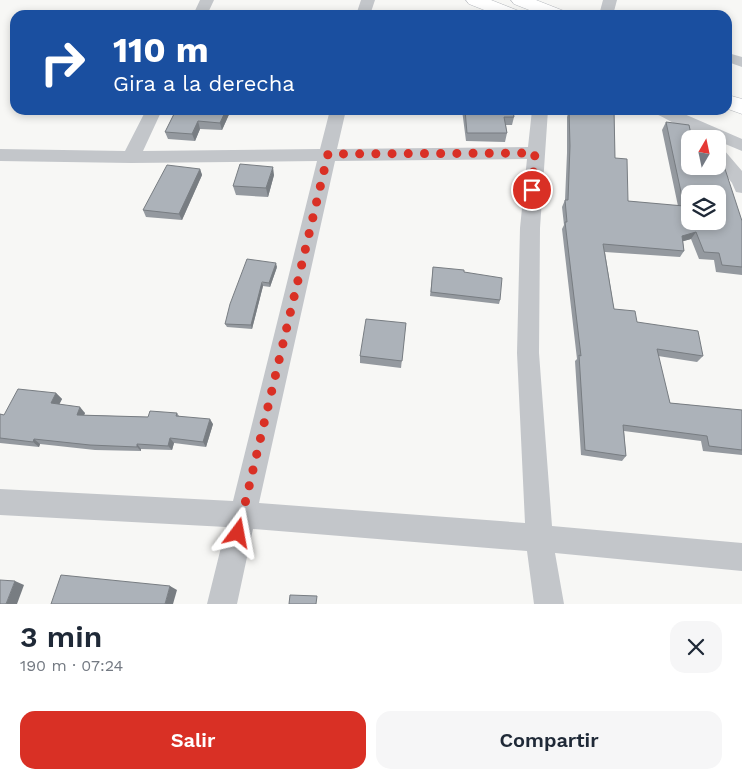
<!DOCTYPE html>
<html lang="es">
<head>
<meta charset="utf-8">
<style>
  body { margin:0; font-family:"Work Sans",sans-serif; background:#f6f6f7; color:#1f2937; height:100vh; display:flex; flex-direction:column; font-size:19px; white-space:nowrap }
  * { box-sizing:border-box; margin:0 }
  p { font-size:16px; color:#747a83 }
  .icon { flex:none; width:28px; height:28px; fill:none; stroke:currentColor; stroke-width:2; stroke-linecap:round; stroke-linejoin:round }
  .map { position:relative; height:604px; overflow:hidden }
  .panel { display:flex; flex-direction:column; background:#fff; flex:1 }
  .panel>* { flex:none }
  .hud { position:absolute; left:10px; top:10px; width:722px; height:105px; border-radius:15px; box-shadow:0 2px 8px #0003; background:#1a4fa0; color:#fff; overflow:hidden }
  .needle { width:32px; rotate:9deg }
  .buttons { position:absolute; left:681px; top:130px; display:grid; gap:10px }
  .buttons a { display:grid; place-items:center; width:45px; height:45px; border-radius:10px; background:#fff; box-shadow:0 2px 8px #0003; font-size:25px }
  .pin { position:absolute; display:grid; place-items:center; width:42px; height:42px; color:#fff; margin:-21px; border:2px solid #fff; border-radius:50%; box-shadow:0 1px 5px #0007 }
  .me { position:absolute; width:55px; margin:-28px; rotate:13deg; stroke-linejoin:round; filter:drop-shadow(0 0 4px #0008) }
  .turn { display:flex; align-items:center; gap:18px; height:105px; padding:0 20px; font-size:22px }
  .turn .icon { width:65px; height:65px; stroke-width:2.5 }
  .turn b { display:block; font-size:35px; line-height:42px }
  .round { display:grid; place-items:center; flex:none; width:52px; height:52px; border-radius:15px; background:#f6f6f7 }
  .summary { display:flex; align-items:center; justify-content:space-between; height:85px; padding:0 20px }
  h1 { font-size:30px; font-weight:600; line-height:38px }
  .primary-button { display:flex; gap:10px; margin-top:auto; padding:10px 20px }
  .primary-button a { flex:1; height:58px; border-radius:15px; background:#d93025; color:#fff; font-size:20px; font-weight:600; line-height:58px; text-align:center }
  .primary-button a+a { background:#f6f6f7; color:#1f2937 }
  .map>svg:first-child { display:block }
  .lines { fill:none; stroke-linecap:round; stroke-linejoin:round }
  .primary-casing { stroke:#b6b9be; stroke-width:1 }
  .minor { fill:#c3c6ca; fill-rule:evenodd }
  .primary { fill:#fff; fill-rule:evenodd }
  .wall { fill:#94999f }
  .shaded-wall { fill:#787d82 }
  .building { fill:#acb2b9; stroke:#787d82; fill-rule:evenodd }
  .route { stroke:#d93025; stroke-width:9; stroke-dasharray:0 16.2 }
</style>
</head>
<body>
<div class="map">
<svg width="742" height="604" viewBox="0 0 742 604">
  <rect width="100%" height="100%" fill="#f7f7f5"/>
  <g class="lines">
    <g class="primary-casing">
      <g id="primary">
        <path d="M466 0H491L519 11 522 15H497L469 4Z"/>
        <path d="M511 0H536L564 11 567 15H542L514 4Z"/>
        <path d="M728 95 742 99V114L728 109Z"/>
      </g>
    </g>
    <g class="minor">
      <path d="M200 0H214L207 15H193Z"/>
      <path d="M361 0H375L370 15H356Z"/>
      <path d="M603 0H617L613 15H599Z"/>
      <path d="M728 53 742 57V67L728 62Z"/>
      <path d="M146 110H162L143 151 320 149 330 110H346L337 149 528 147 532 110H548L540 228 539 353 552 526 742 543V571L555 553 564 604H534L527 551 253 529 237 604H207L226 527 0 515V489L233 501 317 161 131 163 0 161V149L125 151ZM527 159 520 228 517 353 525 523 259 503 335 161Z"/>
      <path d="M654 110H675L742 139V151L718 141V139C697 139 674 122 656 114Z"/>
      <path d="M718 148 724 150 742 171V193L736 192 732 183 718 165Z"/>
    </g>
    <use href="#primary" class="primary"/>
  </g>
  <g class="wall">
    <path d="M176 110H231L222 130 200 129 195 141 168 139 165 132Z"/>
    <path d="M462 110H513L514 117 512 125H506L507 133 505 142 466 141Z"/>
    <path d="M569 110H614L615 158 628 201 678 206 662 130 666 122 690 166 742 221V275L716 272 714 260 699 259 691 239 683 241 684 251 680 257 605 252 614 309 637 322 703 356 697 362 658 356 670 403 742 410V455L703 451 701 441 624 431 626 456 622 461 581 455 575 361 577 359 562 229 564 225 562 207 565 200 567 153V117Z"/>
    <path d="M200 169 202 175 182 220 146 217 143 210Z"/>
    <path d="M274 175 268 197 236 195 233 186Z"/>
    <path d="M277 267 270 287 263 286 252 329 227 327 225 324Z"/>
    <path d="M433 267 464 272 500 300 499 304 430 296Z"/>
    <path d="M406 323 401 368 360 363V356Z"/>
    <path d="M56 393 62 399 59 404 85 413 84 415 148 417 177 413 179 416 213 424 206 447 174 443 172 450 141 449V451L95 450 40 444 39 447 0 443V414L4 415Z"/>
  </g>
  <g class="shaded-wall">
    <path d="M226 110H231L222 130 220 123Z"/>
    <path d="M198 121 200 129 195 141 192 134Z"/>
    <path d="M273 167 274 175 268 197 266 188Z"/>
    <path d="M200 169 202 175 182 220 179 214Z"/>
    <path d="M696 232 691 239 677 243 682 236Z"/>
    <path d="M276 263 277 267 270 287 269 283Z"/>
    <path d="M262 282 263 286 252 329 251 325Z"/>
    <path d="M56 393 62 399 57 409 51 403Z"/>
    <path d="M80 407 85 413 82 420 77 415Z"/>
    <path d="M210 419 213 424 206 447 203 442Z"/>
    <path d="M170 438 174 443 172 450 168 446Z"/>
    <path d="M34 439 40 444 39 447 33 442Z"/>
    <path d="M137 444 141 449V451L137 447Z"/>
    <path d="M15 581 24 585 17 604H6Z"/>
    <path d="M170 586 177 590 173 604H165Z"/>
  </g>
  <g class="building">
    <path d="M176 110H226L220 123 198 121 192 134 165 132Z"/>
    <path d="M465 110H513L514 117H504L507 133H467Z"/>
    <path d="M569 110H614L615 158 627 159 628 201 684 206 666 122 689 125 692 139H690V166H724L742 221V267L722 265 719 253 704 252 696 232 682 236 684 251 603 244 614 309 635 311 637 322 698 331 703 356 657 349 670 403 742 410V450L709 446 707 436 623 425 626 456 585 450 579 355 581 356 565 222H567L565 200H568L570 146ZM690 194H718V221H690Z"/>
    <path d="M240 164 273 167 266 188 233 186Z"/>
    <path d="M167 165 200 169 179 214 143 210Z"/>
    <path d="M247 259 276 263 269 283 262 282 251 325 225 324 230 304Z"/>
    <path d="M433 267 464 270V272L502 278 500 300 431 292Z"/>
    <path d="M366 319 406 323 402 361 360 356Z"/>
    <path d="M18 389 56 393 51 403 80 407 77 415 148 417 150 411 177 413 176 416 210 419 203 442 170 438 168 446 137 444V447L90 445 34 439 33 442 0 438V414L4 415Z"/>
    <path d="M61 575 170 586 165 604H51Z"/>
    <path d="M0 580 15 581 6 604H0Z"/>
    <path d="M290 595 317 596 316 604H289Z"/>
  </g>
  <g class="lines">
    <path class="route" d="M238 533 328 154 535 153 532 190"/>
  </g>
</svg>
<div class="buttons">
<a><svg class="needle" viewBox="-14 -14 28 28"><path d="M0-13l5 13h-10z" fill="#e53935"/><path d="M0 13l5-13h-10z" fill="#747a83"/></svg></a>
<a><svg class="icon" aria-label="layers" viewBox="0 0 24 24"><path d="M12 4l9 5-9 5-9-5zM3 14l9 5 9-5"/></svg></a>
</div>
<div class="pin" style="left:532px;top:190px;background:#d93025"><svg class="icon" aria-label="arrive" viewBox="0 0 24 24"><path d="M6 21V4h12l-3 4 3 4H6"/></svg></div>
<svg class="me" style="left:238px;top:533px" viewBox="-20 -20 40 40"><path d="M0-17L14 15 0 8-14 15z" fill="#d93025" stroke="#fff" stroke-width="4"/></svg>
<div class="hud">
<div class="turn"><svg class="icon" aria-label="right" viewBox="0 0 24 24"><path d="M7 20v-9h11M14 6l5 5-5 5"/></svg><div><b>110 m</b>Gira a la derecha</div></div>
</div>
</div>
<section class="panel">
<div class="summary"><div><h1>3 min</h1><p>190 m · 07:24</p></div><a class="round"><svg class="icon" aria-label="close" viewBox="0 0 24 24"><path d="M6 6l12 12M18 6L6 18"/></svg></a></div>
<div class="primary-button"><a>Salir</a><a>Compartir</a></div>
</section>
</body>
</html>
